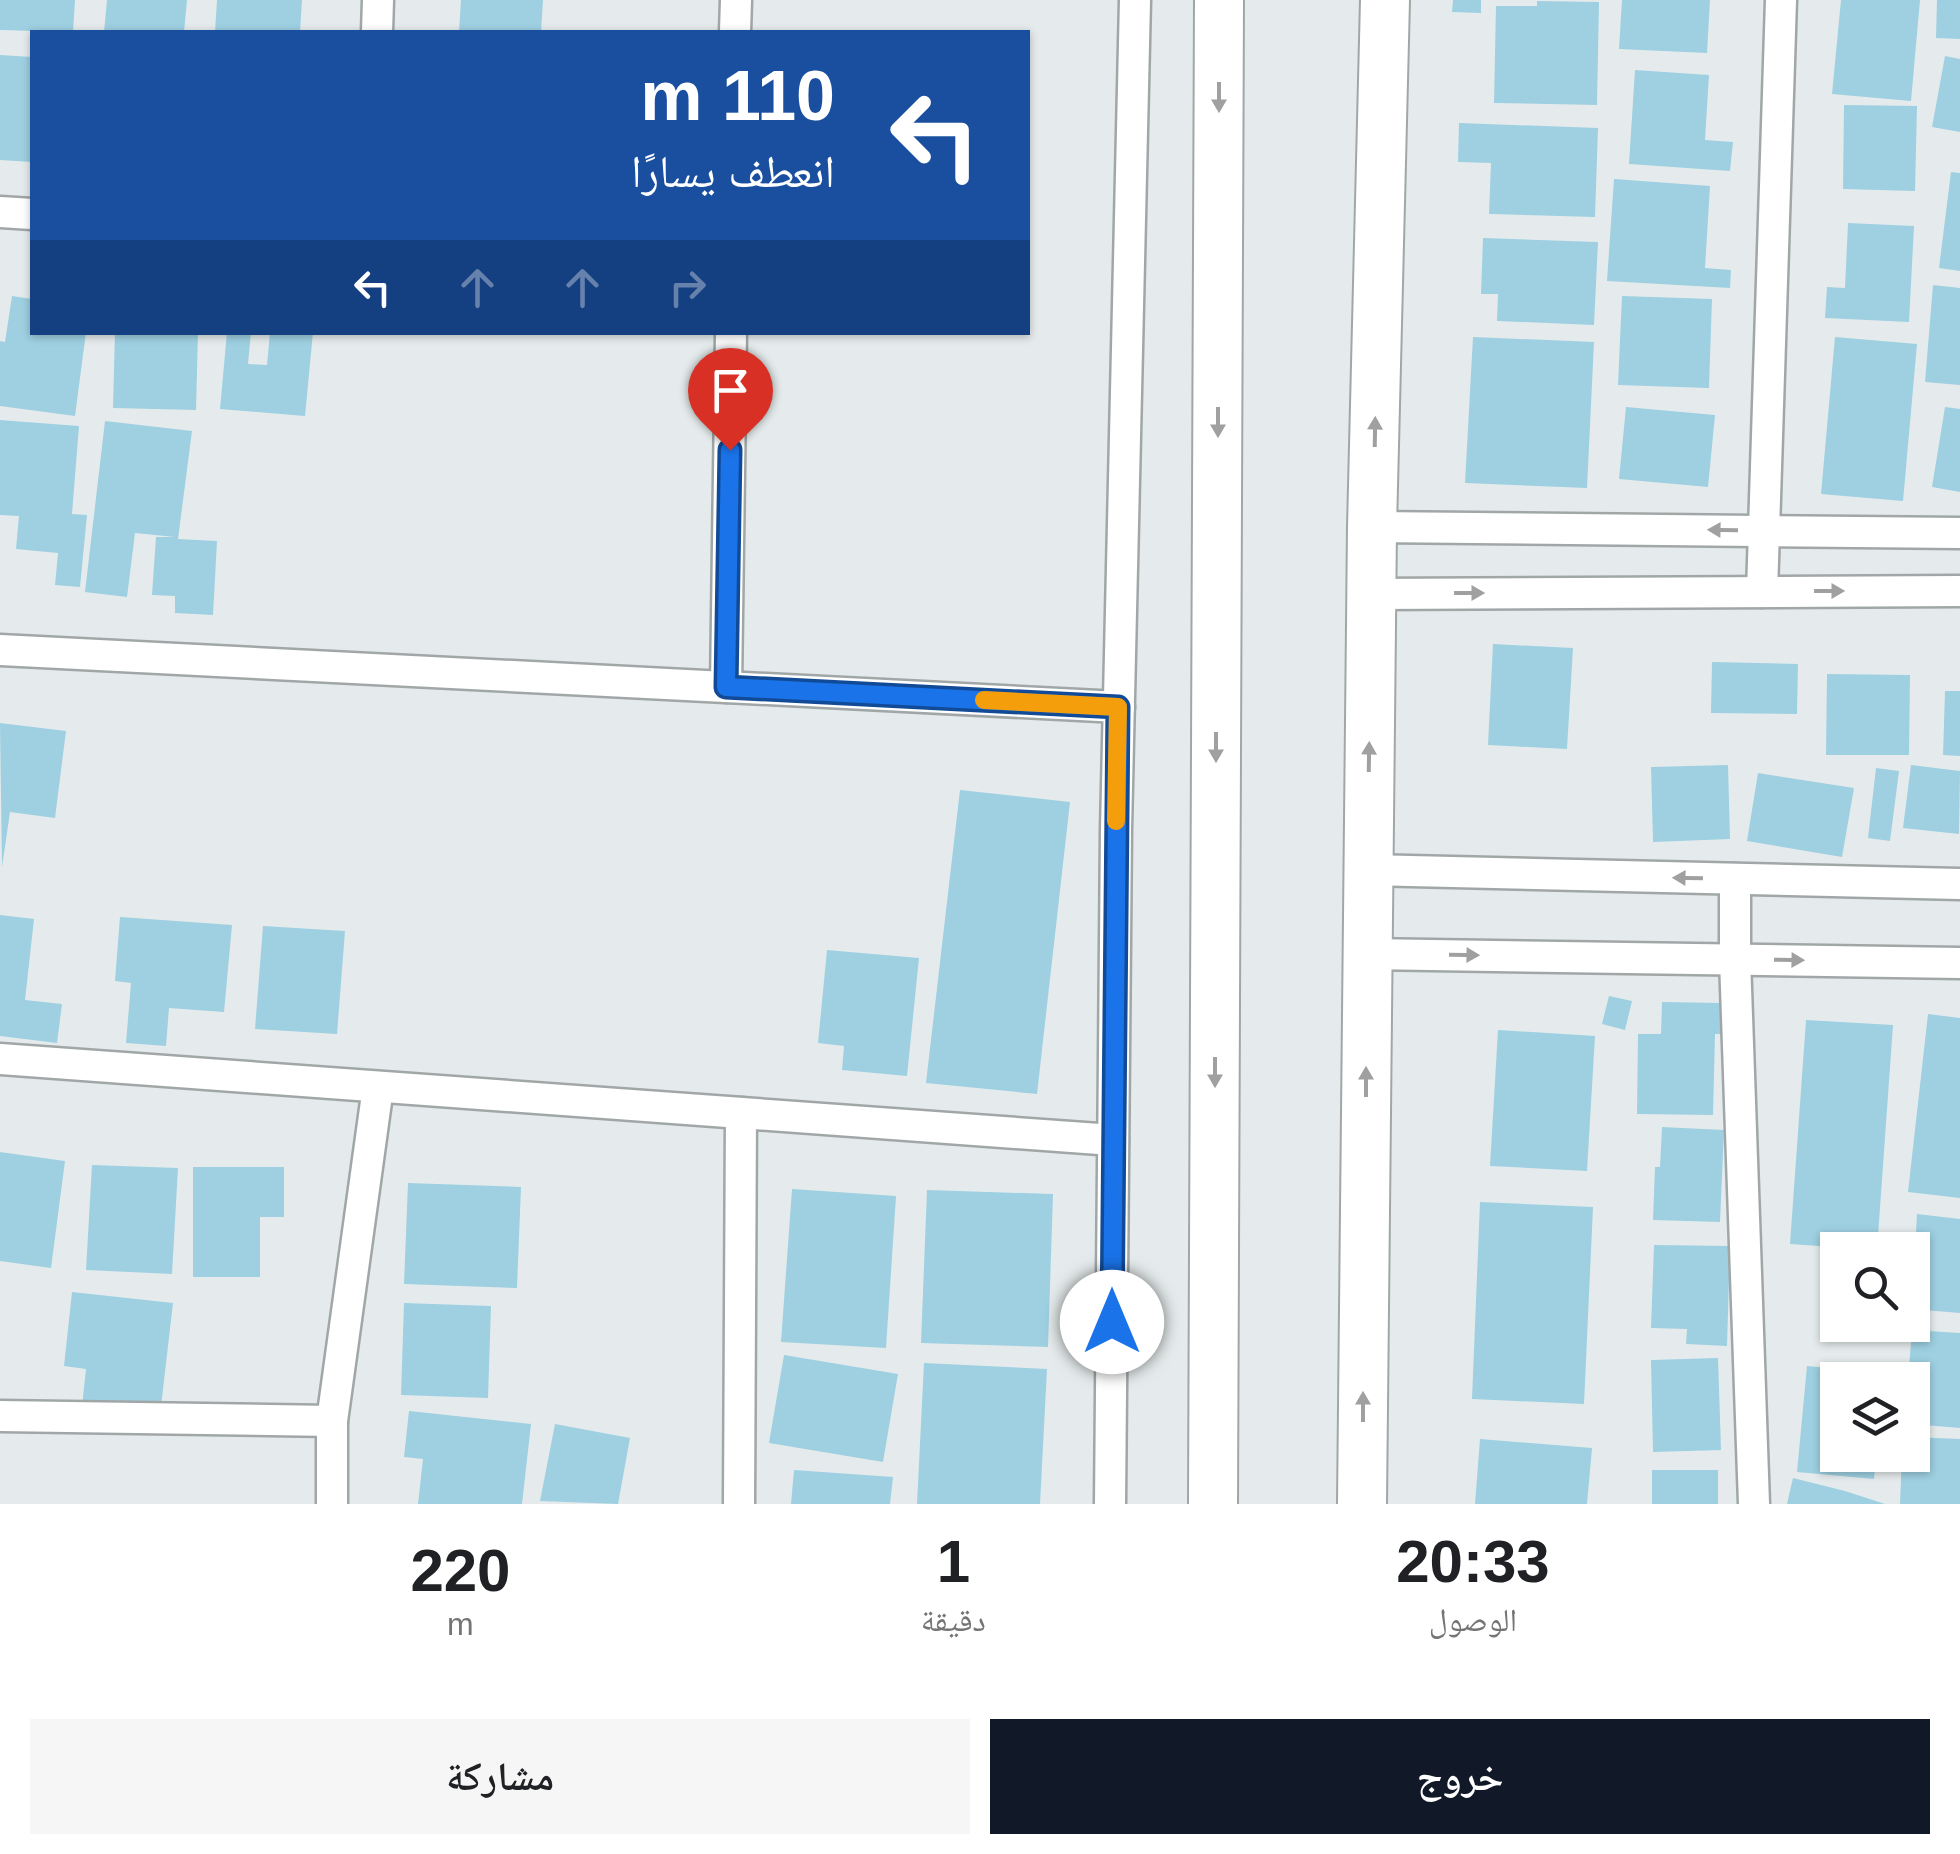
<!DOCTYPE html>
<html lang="ar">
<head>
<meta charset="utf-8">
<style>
  body { margin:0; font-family:Helvetica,"Noto Naskh Arabic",sans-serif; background:#f6f6f6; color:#202124; direction:rtl; height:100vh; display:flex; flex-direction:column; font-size:38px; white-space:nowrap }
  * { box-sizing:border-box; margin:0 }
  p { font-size:32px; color:#757577 }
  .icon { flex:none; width:55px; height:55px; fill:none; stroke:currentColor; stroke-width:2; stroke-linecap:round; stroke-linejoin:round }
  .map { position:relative; height:1504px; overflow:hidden; direction:ltr }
  .drawer { display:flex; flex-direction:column; background:#fff; flex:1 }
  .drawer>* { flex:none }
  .banner { position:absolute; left:30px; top:30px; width:1000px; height:305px; border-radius:0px; box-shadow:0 2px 8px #0004; direction:rtl; background:#1a4fa0; color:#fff; overflow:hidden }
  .fabs { position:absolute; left:1820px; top:1232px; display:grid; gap:20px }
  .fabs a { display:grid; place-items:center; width:110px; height:110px; border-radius:0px; background:#fff; box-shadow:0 2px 8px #0004; font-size:50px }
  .pin { position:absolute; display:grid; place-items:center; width:85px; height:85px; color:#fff; margin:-102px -42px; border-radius:50% 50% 50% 0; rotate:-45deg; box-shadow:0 0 10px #0007 }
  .pin .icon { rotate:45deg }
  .me { position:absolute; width:110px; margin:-55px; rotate:0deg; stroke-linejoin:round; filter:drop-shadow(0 0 8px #0008) }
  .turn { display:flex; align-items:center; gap:35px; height:210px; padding:0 30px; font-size:45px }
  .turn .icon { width:130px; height:130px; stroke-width:2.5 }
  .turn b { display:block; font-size:70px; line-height:85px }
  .lanes { display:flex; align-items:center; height:95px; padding:0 30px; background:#0003; justify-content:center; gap:50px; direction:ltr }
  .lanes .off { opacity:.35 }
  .eta { display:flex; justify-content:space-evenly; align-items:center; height:170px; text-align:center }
  .eta b { font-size:60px; font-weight:600; line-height:70px }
  .action { display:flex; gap:20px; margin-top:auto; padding:20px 30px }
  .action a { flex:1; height:115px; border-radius:0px; background:#111827; color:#fff; font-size:40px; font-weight:600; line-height:115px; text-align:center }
  .action a+a { background:#f6f6f6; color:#202124 }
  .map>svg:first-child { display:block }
  .building { fill:#9ed0e1 }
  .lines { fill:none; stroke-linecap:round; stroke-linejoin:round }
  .street-casing { stroke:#a1a7a7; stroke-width:35 }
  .primary-casing { stroke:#a1a7a7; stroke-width:52 }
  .street { stroke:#fff; stroke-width:30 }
  .primary { stroke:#fff; stroke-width:48 }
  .oneway { fill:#a0a0a0 }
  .route-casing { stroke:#114b97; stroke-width:25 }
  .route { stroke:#1a73e8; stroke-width:18 }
  .slow { stroke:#f59e0b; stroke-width:18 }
</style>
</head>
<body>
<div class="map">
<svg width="1960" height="1504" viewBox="0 0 1960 1504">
  <rect width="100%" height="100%" fill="#e5ebec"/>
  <g class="building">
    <path d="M0 0H75L73 32 0 30Z"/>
    <path d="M107 0H187L184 32H104Z"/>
    <path d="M217 0H302L300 32H215Z"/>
    <path d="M461 0H543L541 32H459Z"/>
    <path d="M1453 0H1481V13L1452 12Z"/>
    <path d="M1622 0H1710L1707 53 1619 49Z"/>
    <path d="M1841 0H1920L1911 101 1832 94Z"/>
    <path d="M1937 0H1960V39L1936 38Z"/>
    <path d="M1537 1 1599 2 1597 105 1494 103 1496 6H1537Z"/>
    <path d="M0 55 32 57V162L0 160Z"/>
    <path d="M1945 56 1960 59V132L1932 127Z"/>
    <path d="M1635 70 1709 75 1705 140 1733 142 1730 171 1629 164Z"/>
    <path d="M1844 105 1917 106 1915 191 1843 189Z"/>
    <path d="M1459 123 1598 128 1595 217 1489 214 1491 163 1458 162Z"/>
    <path d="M1951 172 1960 173V271L1939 268Z"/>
    <path d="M1614 179 1710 186 1705 268 1731 270 1730 288 1607 281Z"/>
    <path d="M1848 223 1914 226 1909 322 1825 318 1827 287 1845 288Z"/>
    <path d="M1483 238 1598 242 1594 325 1497 321 1498 294H1481Z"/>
    <path d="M1933 285 1960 288V385L1925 382Z"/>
    <path d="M12 296 32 299V332H86L75 416 0 406V341L5 342Z"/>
    <path d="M1622 296 1712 299 1709 388 1618 385Z"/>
    <path d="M115 332H198L196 410 113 408Z"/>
    <path d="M227 332H251L248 364 267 365 270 332H313L305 416 220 409Z"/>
    <path d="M1473 337 1594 342 1587 488 1465 483Z"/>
    <path d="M1835 337 1917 344 1903 501 1821 494Z"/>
    <path d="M1626 407 1715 415 1708 487 1619 479Z"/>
    <path d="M1945 407 1960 409V492L1932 487Z"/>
    <path d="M0 420 79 426 72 514 87 515 80 587 55 585 58 553 16 549 19 516 0 515Z"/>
    <path d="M105 421 192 431 178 539 217 541 213 615 175 613V596L152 595 156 537H175L135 533 127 597 85 592Z"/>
    <path d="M1493 644 1573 648 1567 749 1488 745Z"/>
    <path d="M1712 662 1798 664 1797 714 1711 713Z"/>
    <path d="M1827 674 1910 675 1909 755H1826Z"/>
    <path d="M1945 691H1960V756L1943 755Z"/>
    <path d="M0 723 66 731 55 818 10 812 2 867Z"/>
    <path d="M1728 765 1730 839 1653 842 1651 767Z"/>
    <path d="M1911 765 1960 771 1959 834 1903 828Z"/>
    <path d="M1876 768 1899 771 1890 841 1868 838Z"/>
    <path d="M1758 773 1854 788 1842 857 1747 841Z"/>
    <path d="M960 790 1070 802 1037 1094 926 1083Z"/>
    <path d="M0 915 34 919 25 1000 62 1004 57 1043 0 1036Z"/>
    <path d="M120 917 232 925 224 1012 169 1008 166 1046 126 1043 131 983 115 981Z"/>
    <path d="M263 926 345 931 337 1034 255 1029Z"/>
    <path d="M827 950 919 958 907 1076 842 1070 844 1046 818 1043Z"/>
    <path d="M1609 996 1632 1001 1625 1030 1602 1024Z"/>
    <path d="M1662 1002 1722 1003 1721 1034H1715L1713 1115 1637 1114 1638 1034H1661Z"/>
    <path d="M1928 1014 1960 1018V1198L1908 1192Z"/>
    <path d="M1806 1020 1893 1025 1877 1250 1790 1244Z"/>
    <path d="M1498 1030 1595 1036 1587 1171 1490 1166Z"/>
    <path d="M1662 1127 1724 1130 1720 1222 1653 1220 1655 1167H1660Z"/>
    <path d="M0 1152 65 1161 51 1268 0 1261Z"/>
    <path d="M92 1165 178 1168 172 1274 86 1270Z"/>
    <path d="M193 1167H284V1217H260V1277H193Z"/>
    <path d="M408 1183 521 1187 517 1288 404 1284Z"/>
    <path d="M792 1189 896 1196 886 1348 781 1342Z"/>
    <path d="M927 1190 1053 1194 1048 1347 921 1343Z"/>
    <path d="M1480 1202 1593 1207 1584 1404 1472 1399Z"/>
    <path d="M1917 1214 1960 1219V1313L1912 1309Z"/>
    <path d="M1654 1245 1730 1246 1727 1346 1686 1344 1687 1329 1651 1328Z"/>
    <path d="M72 1292 173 1303 160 1415 82 1406 86 1369 64 1366Z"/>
    <path d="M404 1303 491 1306 488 1398 401 1395Z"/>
    <path d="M1912 1330 1960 1333V1428L1912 1424V1380H1908Z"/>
    <path d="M784 1355 898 1374 883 1462 769 1443Z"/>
    <path d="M1718 1358 1721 1450 1653 1452 1651 1360Z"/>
    <path d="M924 1363 1047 1369 1040 1504H917Z"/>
    <path d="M1807 1366 1883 1373V1380H1838V1455H1876L1874 1479 1797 1472Z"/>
    <path d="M409 1411 531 1424 522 1504H418L423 1459 404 1457Z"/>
    <path d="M555 1424 630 1438 618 1504 540 1501Z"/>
    <path d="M1912 1437 1960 1439V1504H1900L1902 1455H1912Z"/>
    <path d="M1480 1439 1592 1448 1587 1504H1475Z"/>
    <path d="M794 1470 893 1477 890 1504H791Z"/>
    <rect x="1652" y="1470" width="66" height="34"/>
    <path d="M1793 1478 1845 1491 1885 1504H1787Z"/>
  </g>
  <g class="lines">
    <g class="street-casing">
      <g id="street">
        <path d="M377 32 378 0"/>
        <path d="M735 32 736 0"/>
        <path d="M0 212 32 214"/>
        <path d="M1372 527 1960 533"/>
        <path d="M1762 592 1781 0"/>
        <path d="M1372 594 1960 591"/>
        <path d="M0 650 1119 707"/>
        <path d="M726 687 731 332"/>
        <path d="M1368 870 1960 884"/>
        <path d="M1735 879V959L1754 1504"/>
        <path d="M1367 954 1960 963"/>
        <path d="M0 1059 1113 1140"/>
        <path d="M0 1416 332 1421"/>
        <path d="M332 1504V1421L378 1087"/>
        <path d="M739 1504 741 1113"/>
        <path d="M1110 1504 1116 829 1135 0"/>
      </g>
    </g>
    <g class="primary-casing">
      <g id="primary">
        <path d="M1213 1504 1219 0"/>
        <path d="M1362 1504 1372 527 1385 0"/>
      </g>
    </g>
    <use href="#street" class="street"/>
    <use href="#primary" class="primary"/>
  </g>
  <defs><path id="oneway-solid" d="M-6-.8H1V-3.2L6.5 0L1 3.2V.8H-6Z" transform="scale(2.5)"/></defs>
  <g class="oneway">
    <use href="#oneway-solid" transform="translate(1219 97) rotate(90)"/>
    <use href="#oneway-solid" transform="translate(1218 422) rotate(90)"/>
    <use href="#oneway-solid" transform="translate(1375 432) rotate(-89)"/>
    <use href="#oneway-solid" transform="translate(1723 530) rotate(-179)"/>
    <use href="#oneway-solid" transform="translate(1829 591)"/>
    <use href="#oneway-solid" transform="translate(1469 593)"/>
    <use href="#oneway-solid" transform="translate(1216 747) rotate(90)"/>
    <use href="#oneway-solid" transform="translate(1369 757) rotate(-89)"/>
    <use href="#oneway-solid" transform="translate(1688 878) rotate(-179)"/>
    <use href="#oneway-solid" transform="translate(1464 955) rotate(1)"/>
    <use href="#oneway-solid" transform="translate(1789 960) rotate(1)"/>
    <use href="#oneway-solid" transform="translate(1215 1072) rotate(90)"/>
    <use href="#oneway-solid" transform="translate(1366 1082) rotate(-90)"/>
    <use href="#oneway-solid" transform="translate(1363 1407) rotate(-90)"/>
  </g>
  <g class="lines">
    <g class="route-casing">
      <path id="route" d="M730 450 726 687 1118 707 1112 1322"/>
    </g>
    <use href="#route" class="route"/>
    <path class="slow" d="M984 700 1118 707 1116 821"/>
  </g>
</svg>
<div class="fabs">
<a><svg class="icon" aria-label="search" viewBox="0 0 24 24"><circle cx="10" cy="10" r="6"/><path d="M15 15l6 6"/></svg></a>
<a><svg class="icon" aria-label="layers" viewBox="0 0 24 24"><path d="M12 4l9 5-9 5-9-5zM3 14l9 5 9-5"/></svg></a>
</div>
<div class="pin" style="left:730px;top:450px;background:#d93025"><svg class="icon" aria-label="arrive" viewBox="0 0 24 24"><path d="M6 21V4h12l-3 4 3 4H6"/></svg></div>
<svg class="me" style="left:1112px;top:1322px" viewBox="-20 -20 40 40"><circle r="19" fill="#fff"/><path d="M0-13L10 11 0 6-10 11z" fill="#1a73e8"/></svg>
<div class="banner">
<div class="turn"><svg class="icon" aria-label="left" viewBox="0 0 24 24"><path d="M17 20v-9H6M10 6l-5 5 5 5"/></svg><div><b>110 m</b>انعطف يسارًا</div></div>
<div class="lanes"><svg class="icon" aria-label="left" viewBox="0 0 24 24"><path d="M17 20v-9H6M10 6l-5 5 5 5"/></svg><svg class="icon off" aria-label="ahead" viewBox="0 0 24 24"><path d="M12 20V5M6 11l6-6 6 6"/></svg><svg class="icon off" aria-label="ahead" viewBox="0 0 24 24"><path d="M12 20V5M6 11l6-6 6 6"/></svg><svg class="icon off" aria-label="right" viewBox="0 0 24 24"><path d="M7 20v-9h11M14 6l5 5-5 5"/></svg></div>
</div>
</div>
<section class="drawer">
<div class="eta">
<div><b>20:33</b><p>الوصول</p></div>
<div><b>1</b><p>دقيقة</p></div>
<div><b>220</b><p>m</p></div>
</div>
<div class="action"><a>خروج</a><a>مشاركة</a></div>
</section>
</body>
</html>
